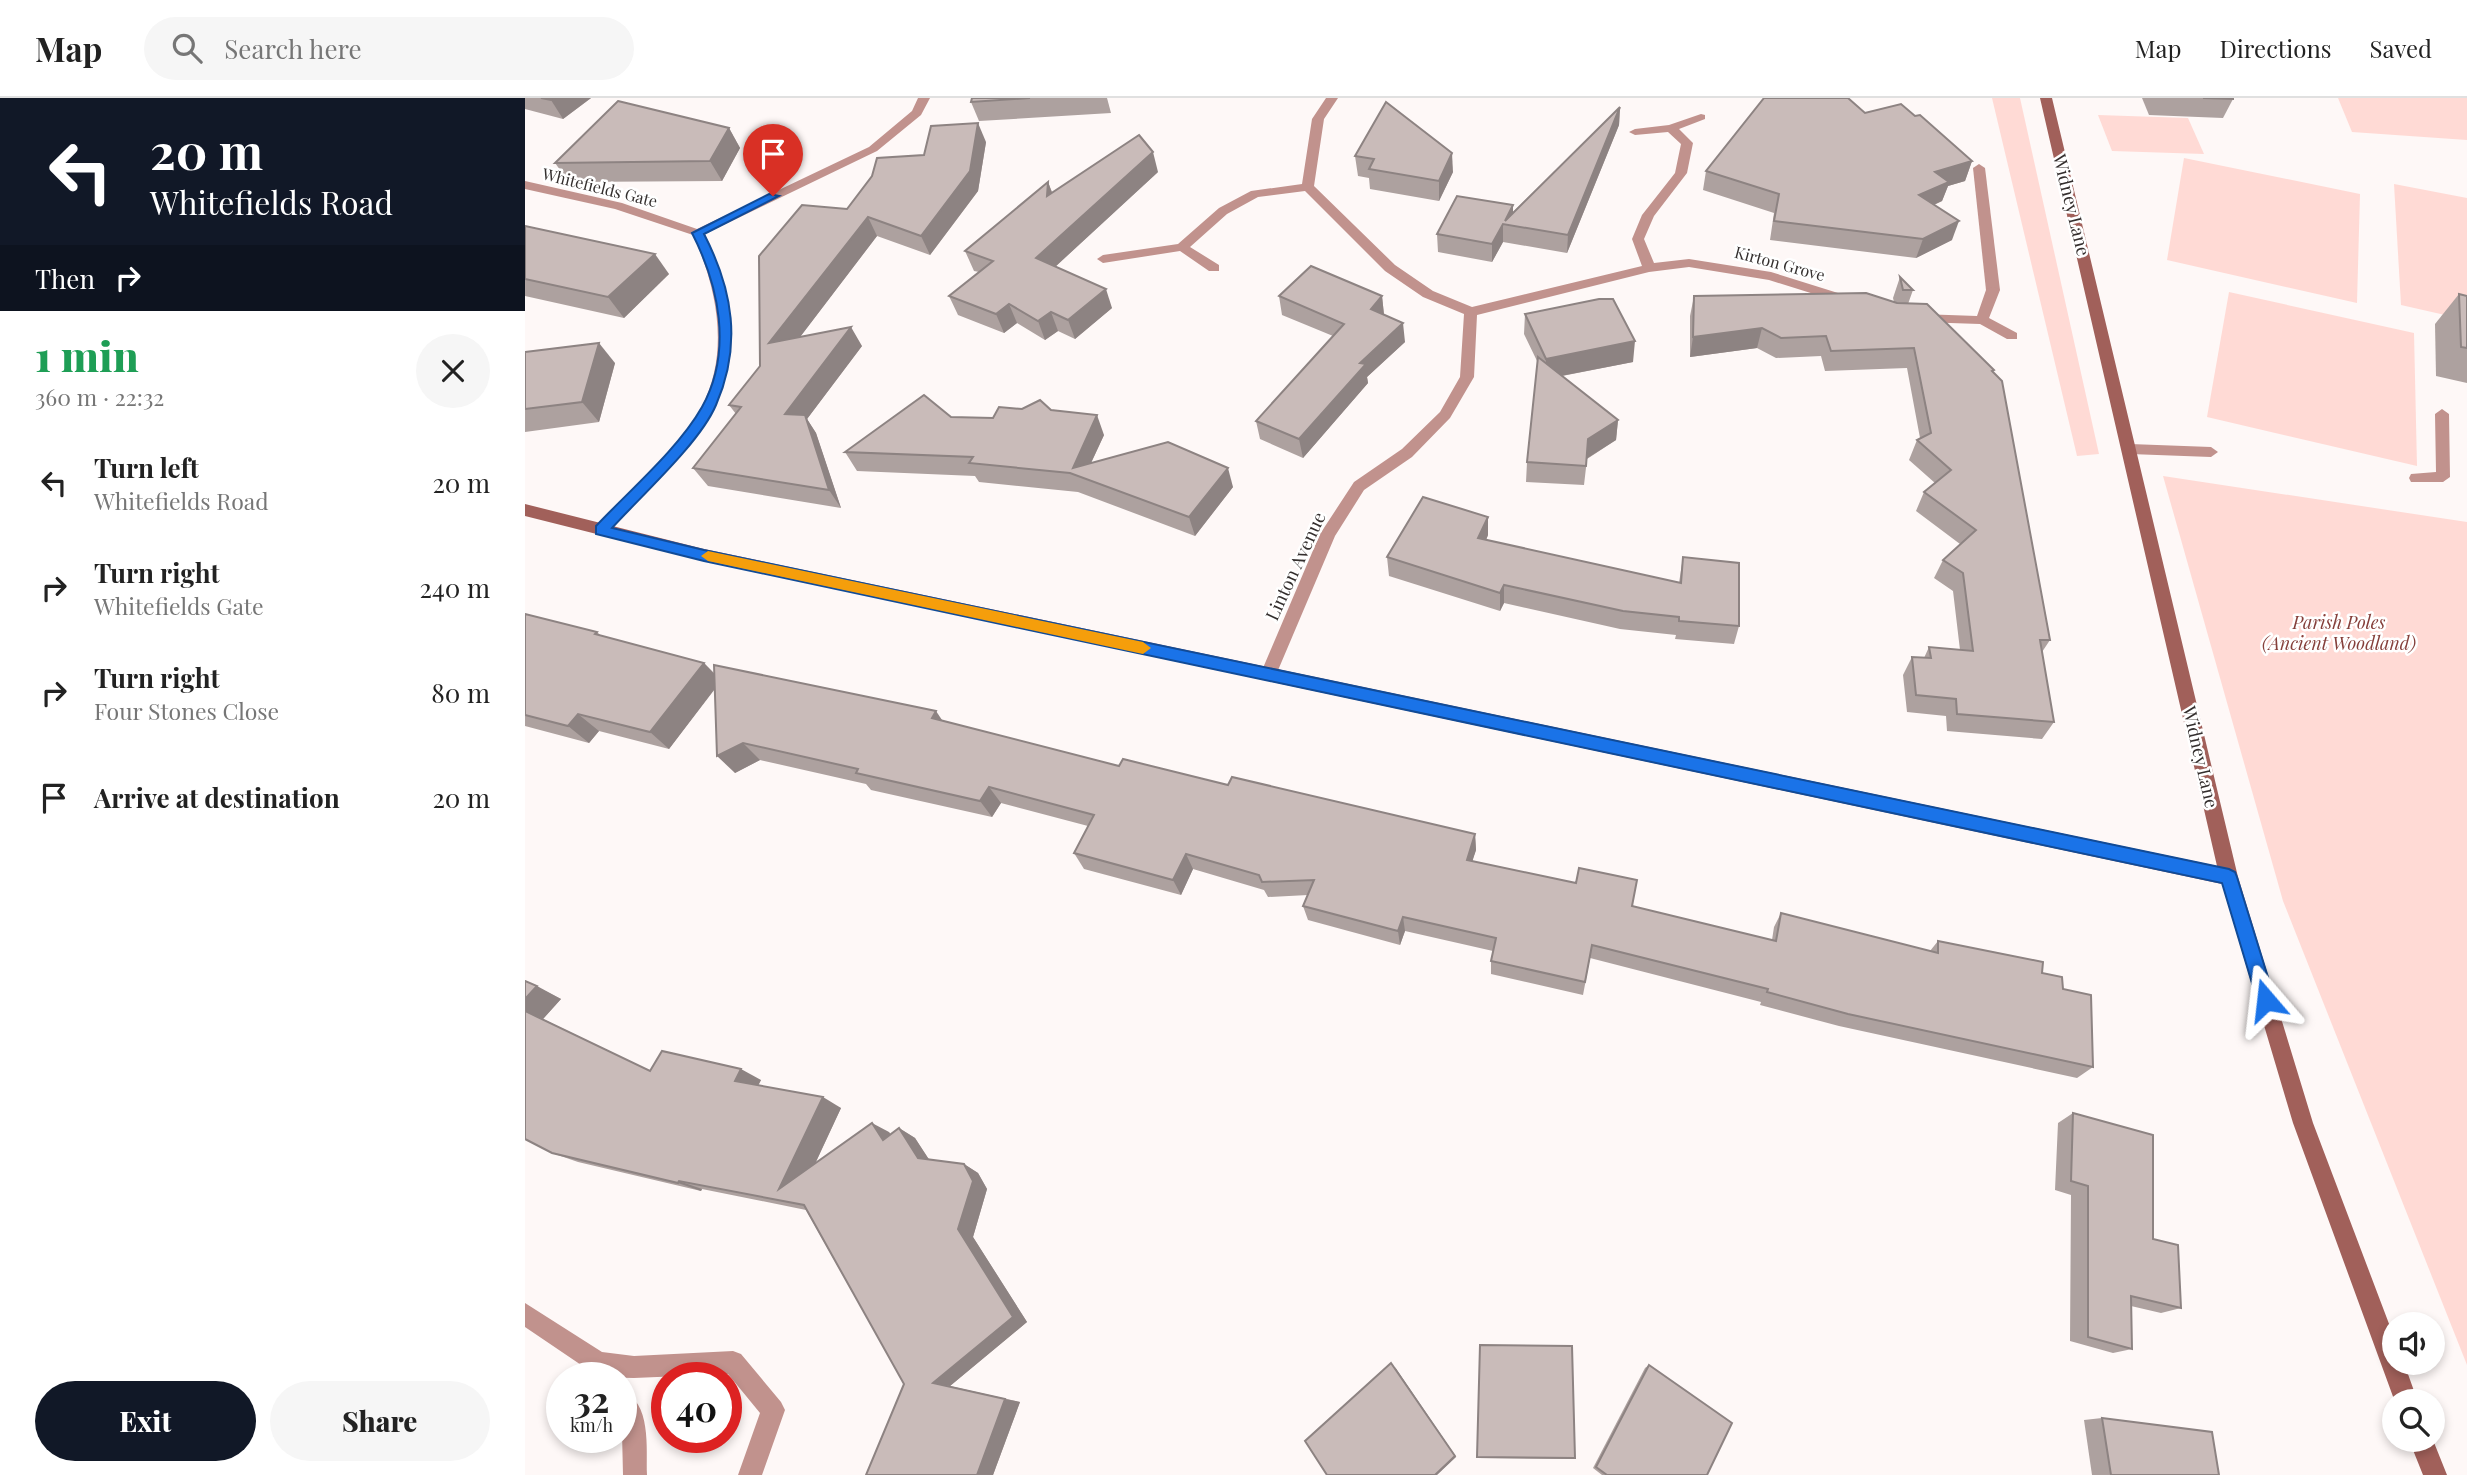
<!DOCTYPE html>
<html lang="en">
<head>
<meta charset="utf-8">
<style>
  body { margin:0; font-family:"Playfair Display",serif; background:#f6f6f6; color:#222; height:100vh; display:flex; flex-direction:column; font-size:26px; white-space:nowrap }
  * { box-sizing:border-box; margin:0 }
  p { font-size:23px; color:#767676 }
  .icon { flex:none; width:38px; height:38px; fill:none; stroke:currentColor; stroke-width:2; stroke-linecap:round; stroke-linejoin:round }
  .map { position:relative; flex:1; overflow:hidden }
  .sheet { display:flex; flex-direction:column; background:#fff; width:525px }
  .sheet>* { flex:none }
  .hud { background:#111827; color:#fff; overflow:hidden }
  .controls { position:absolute; left:1857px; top:1214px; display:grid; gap:14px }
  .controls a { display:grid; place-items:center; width:63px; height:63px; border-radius:50%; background:#fff; box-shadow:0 4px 10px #0003; font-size:35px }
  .speed { position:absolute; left:21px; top:1264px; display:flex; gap:14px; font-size:35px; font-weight:700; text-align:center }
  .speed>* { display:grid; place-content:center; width:91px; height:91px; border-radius:50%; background:#fff; box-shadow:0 4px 10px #0003; line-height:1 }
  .speed small { font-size:18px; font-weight:400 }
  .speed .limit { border:10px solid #d22; background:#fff; color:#111 }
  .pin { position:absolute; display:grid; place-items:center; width:60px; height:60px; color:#fff; margin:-72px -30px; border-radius:50% 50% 50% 0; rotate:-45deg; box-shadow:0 0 7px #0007 }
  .pin .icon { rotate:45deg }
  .me { position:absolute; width:77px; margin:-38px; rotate:343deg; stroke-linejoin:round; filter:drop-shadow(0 0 5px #0008) }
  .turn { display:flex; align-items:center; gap:24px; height:147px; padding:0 35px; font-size:32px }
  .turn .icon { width:91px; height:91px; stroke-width:2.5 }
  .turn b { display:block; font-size:49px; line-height:60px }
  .then { display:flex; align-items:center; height:66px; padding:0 35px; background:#0003; gap:14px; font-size:26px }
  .round { display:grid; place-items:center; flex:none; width:74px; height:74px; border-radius:37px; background:#f6f6f6 }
  .head { display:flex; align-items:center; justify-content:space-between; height:119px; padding:0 35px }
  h1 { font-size:42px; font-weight:800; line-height:52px; color:#1e9e55 }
  .primary-button { display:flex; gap:14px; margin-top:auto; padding:14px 35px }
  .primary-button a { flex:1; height:80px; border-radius:42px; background:#111827; color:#fff; font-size:28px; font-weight:800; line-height:80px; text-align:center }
  .primary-button a+a { background:#f6f6f6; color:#222 }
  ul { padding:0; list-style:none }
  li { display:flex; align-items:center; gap:21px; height:105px; padding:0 35px }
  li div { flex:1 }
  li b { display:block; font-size:26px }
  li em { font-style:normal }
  header { display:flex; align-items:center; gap:42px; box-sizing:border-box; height:98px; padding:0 35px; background:#fff; border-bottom:2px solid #e0e0e0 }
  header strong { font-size:33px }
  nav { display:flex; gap:38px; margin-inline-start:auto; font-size:24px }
  .search { width:490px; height:63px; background:#f6f6f6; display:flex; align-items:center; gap:18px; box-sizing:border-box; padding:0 24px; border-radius:38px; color:#767676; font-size:26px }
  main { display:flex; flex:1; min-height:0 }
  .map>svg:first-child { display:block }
  .green { fill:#ffdad5 }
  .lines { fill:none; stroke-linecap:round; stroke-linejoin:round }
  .lane { fill:#c1928d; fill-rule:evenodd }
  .street { fill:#c1928d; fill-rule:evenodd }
  .secondary { fill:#a1605a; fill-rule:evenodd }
  .wall { fill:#ada19f }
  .shaded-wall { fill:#8d8382 }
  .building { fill:#c9bbb9; stroke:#8d8382; stroke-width:2 }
  .route { fill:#1a73e8; stroke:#114b97; stroke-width:2 }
  .slow { fill:#f59e0b }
  .labels { text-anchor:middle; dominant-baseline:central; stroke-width:5; stroke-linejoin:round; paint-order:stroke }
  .far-street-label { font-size:16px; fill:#342f2e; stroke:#fff }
  .street-label { font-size:18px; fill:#342f2e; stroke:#fff }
  .park-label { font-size:18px; font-style:italic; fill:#853f3a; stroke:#fff }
</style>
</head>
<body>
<header>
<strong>Map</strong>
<div class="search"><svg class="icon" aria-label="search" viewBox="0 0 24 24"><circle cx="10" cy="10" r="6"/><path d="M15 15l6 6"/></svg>Search here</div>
<nav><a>Map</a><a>Directions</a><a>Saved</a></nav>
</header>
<main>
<section class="sheet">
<div class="hud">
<div class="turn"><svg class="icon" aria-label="left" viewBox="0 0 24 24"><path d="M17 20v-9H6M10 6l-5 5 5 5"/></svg><div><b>20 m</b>Whitefields Road</div></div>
<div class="then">Then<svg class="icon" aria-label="right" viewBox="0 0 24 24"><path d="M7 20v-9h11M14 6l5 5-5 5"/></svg></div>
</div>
<div class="head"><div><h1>1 min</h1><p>360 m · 22:32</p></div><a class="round"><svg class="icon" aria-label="close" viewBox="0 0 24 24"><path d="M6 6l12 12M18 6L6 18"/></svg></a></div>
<ul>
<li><svg class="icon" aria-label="left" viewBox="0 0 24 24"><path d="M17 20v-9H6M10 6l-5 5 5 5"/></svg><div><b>Turn left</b><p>Whitefields Road</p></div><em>20 m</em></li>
<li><svg class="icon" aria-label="right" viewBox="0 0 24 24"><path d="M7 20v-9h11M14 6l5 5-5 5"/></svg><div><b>Turn right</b><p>Whitefields Gate</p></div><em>240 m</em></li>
<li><svg class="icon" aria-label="right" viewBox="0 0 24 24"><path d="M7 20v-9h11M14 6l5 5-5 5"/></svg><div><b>Turn right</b><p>Four Stones Close</p></div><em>80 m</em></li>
<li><svg class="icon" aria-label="arrive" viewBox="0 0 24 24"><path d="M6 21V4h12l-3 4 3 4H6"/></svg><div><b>Arrive at destination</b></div><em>20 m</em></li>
</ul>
<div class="primary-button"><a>Exit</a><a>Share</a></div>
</section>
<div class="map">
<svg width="1942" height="1377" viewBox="0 0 1942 1377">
  <rect width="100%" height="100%" fill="#fef8f7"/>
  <g class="green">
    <path d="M1467 0H1495L1574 356 1552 358Z"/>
    <path d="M1813 0H1942V42L1827 34Z"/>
    <path d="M1573 17 1663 20 1679 56 1587 53Z"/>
    <path d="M1659 60 1835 96 1832 205 1642 162Z"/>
    <path d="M1869 86 1942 100V222L1876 207Z"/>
    <path d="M1704 194 1889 235 1892 368 1682 319Z"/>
    <path d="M1638 378 1942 424V1267L1758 803Z"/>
  </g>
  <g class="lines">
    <g class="lane">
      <path d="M1454 66 1460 70 1475 192 1468 196 1461 192 1448 70Z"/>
      <path d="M1917 311 1924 316 1925 379 1918 384H1886L1884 380 1886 376 1911 374 1910 316Z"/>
      <path d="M1605 346 1686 349 1693 354 1686 359 1605 356 1598 351Z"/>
    </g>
    <g class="street">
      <path d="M393 0H405L396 17 352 53 180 136C248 282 175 337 81 436H71L68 432 71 428C106 391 153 354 177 308 205 254 192 190 168 137L90 111 0 91V83L97 105 172 131 344 49 387 13Z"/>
      <path d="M801 0H813L799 21 789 88 870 167 908 193 947 209 1117 168 1107 141 1117 117 1150 75 1156 46 1143 34 1110 37 1104 34 1110 31 1144 27 1176 16 1180 17V21L1154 31 1168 45 1162 75 1129 118 1119 141 1129 165 1164 161 1246 174 1329 200 1331 203 1324 207 1244 182 1164 169 1124 174 952 217 949 279 925 320 887 359 839 392 810 438 751 577 749 582H737L735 577 795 436 829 384 877 351 915 314 935 279 939 216 898 199 860 173 780 93 733 99 702 116 665 149 694 167V173H684L655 153 578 165 572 161 578 157 653 146 694 110 726 93 777 86 787 21Z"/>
      <path d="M1468 188 1475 192 1464 220 1492 235V241H1482L1455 226 1395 224 1388 220 1395 216 1452 218 1461 192Z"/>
      <path d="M0 1205 77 1254 109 1258 208 1253 216 1256 256 1304 260 1312 237 1377H213L235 1315 203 1276 109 1280 69 1279 65 1273 0 1229Z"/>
      <path d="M96 1292C127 1304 121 1350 122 1377H98Z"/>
    </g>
    <g class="secondary">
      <path d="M1515 0H1527L1713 779 1788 1025 1869 1239V1265H1879L1893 1304H1870L1768 1025 1697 786 179 463 0 418V406L179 451 1692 768Z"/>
      <path d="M1884 1342H1908L1922 1377H1898Z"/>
    </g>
  </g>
  <g class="wall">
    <path d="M0 0H66L38 21 0 11Z"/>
    <path d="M447 0H582L586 15 454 23 446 4Z"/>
    <path d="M1617 0H1708V1L1698 20 1624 17Z"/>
    <path d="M1095 9 1094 27 1042 155 978 144 967 164 913 154 912 136 988 114Z"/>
    <path d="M1340 15 1390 18 1447 63 1440 83 1423 88 1417 103 1409 107 1427 142 1391 160 1245 142 1249 115 1178 92 1181 73Z"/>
    <path d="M204 30 215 50 197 83 44 84 30 65Z"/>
    <path d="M461 44 453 93 405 157 352 138 275 239 337 248 282 321 291 335 316 410 183 388 168 370 211 316 204 307 235 268 322 111 399 57Z"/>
    <path d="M830 58 928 74 914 103 845 91 844 80 833 78Z"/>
    <path d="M633 74 530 169 587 210 550 241 533 233 520 242 492 225 479 235 433 217 424 198 454 174 449 173 440 153 523 84 527 94Z"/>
    <path d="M0 128 144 176 99 220 0 198Z"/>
    <path d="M1375 179 1388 192 1383 206 1468 274 1525 542 1517 554 1529 624 1517 641 1422 633 1421 618 1382 614 1378 577 1387 559 1399 560 1404 549 1435 552 1428 493 1409 480 1418 462 1435 446 1391 413 1399 394 1410 385 1384 362 1392 342 1395 340 1382 270 1300 273 1296 258 1251 260 1232 250 1165 259V218L1169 198 1369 204 1368 200Z"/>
    <path d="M1934 196 1942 198V285L1911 278 1910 226Z"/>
    <path d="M754 198H857L859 217 880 244 842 279 843 285 778 360 735 341 731 323 808 238 757 217Z"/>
    <path d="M1000 216 1108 264 1037 278 1093 322 1091 342 1062 361 1059 387 1001 384 1002 364 1013 265 999 236Z"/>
    <path d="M0 254 90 265 74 324 0 334Z"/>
    <path d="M497 311 526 312 579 337 566 365 708 389 670 438 553 394 454 384 450 378 332 373 320 354 426 319 468 320Z"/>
    <path d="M963 437 961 442 1154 485 1158 459 1214 528 1209 546 1150 541 1151 537 1095 531 979 505 975 513 864 478 862 459Z"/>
    <path d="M0 516 72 534 76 538 179 565 190 576 417 623 594 668 703 687 950 736 951 752 947 763 1107 808 1247 842 1249 829 1256 815 1405 853 1413 843 1517 875 1538 891 1568 969 1552 980 1314 928 1235 907 1236 904 1065 860 1058 897 966 876V863L968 853 880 833 875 847 783 822 778 808 783 797 743 799 739 792 668 771 656 797 559 771 549 755 563 728 476 705 467 719 346 692 341 686 235 662 210 675 190 590 144 651 74 633 64 645 0 628Z"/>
    <path d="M0 883 36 901 18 921 125 973 236 982 233 987 316 1010 290 1066 364 1034 365 1036 374 1030 390 1040 404 1062 439 1066 453 1075 462 1091 448 1139 502 1224 425 1288 495 1304 468 1377H341L379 1286 281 1112 177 1091 176 1093 53 1064 27 1055Z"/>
    <path d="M1548 1015 1628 1141 1656 1210 1636 1215 1606 1208 1607 1251 1588 1255 1545 1243 1546 1097 1530 1092 1533 1025Z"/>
    <path d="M1124 1267 1182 1377H1077L1068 1370 1120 1270Z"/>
    <path d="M1577 1320 1694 1377H1567L1559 1322Z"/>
    <path d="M952 1359 1050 1360 1048 1361 953 1360Z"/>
  </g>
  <g class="shaded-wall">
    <path d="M29 0H66L38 21 26 2Z"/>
    <path d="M1095 9 1094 27 1042 155 1043 137Z"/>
    <path d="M453 25 461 44 453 93 405 157 396 138Z"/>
    <path d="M204 30 215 50 197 83 185 63Z"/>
    <path d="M628 54 633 74 518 180 511 160Z"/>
    <path d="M927 55 928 74 914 103V83Z"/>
    <path d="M1447 63 1440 83 1423 88 1417 103 1388 116 1394 97 1410 74Z"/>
    <path d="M523 84 530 103 522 98Z"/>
    <path d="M988 107V125L980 123Z"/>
    <path d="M343 119 352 138 256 264 244 245Z"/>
    <path d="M1434 123 1427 142 1391 160 1398 141Z"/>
    <path d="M978 126V144L967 164V146Z"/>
    <path d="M130 156 144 176 99 220 83 199Z"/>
    <path d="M581 191 587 210 550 241 543 222Z"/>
    <path d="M857 198 859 217 846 211Z"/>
    <path d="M484 206 492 225 479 235 471 216Z"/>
    <path d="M526 214 533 233 520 242 513 223Z"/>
    <path d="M878 225 880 244 842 279 843 285 778 360 774 341 835 265Z"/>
    <path d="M326 229 337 248 282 321 291 335 316 410 304 392 260 316Z"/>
    <path d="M1237 230 1232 250 1165 259 1168 239Z"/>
    <path d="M1110 243 1108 264 1020 281 1021 261Z"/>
    <path d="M74 245 90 265 74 324 57 304Z"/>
    <path d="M572 317 579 337 559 380 548 370Z"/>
    <path d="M1093 322 1091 342 1061 361 1063 341Z"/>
    <path d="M703 370 708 389 670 438 664 419Z"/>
    <path d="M963 419V437L954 459 953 440Z"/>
    <path d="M979 487V505L975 513V495Z"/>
    <path d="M179 565 196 583 144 651 125 634Z"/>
    <path d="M411 613 423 631 407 620Z"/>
    <path d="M53 616 74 633 64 645 43 628Z"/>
    <path d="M218 645 235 662 210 675 192 658Z"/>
    <path d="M464 689 476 705 467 719 455 703Z"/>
    <path d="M950 736 951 752 943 777 942 762Z"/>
    <path d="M661 756 668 771 656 797 648 782Z"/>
    <path d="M878 819 880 833 875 847 873 833Z"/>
    <path d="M12 888 36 901 18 921 0 913V901Z"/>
    <path d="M216 971 236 982 230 994 210 983Z"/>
    <path d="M298 999 316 1010 274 1100 254 1091Z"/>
    <path d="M347 1025 364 1034 375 1051 358 1042Z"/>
    <path d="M374 1030 390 1040 409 1069 393 1060Z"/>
    <path d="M439 1066 453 1075 462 1091 448 1139 502 1224 425 1288 408 1285 433 1131Z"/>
    <path d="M154 1083 177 1091 176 1093 153 1085Z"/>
    <path d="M870 1269 931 1359 912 1377H910Z"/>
    <path d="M480 1301 495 1304 468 1377H452Z"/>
  </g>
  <g class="building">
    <path d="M16 0H29L26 2Z"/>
    <path d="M447 0H505L446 4Z"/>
    <path d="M1239 0H1323L1340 15 1376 6 1390 18 1395 17 1447 63 1410 74 1424 84 1394 97 1434 123 1398 141 1249 123 1254 96 1181 73Z"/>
    <path d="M1678 0H1708V1Z"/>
    <path d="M93 3 204 30 185 63 30 65Z"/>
    <path d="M861 4 927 55 914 83 844 71 849 61 830 58Z"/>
    <path d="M1095 9 1043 137 978 126 967 146 912 136 932 98 988 107 980 123Z"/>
    <path d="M453 25 445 73 396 138 343 119 244 245 326 229 260 316 280 317 304 392 168 370 216 309 204 307 235 268 234 158 277 107 322 111 347 78 352 60 399 57 406 28Z"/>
    <path d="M614 37 628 54 511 160 581 191 543 222 526 214 513 223 484 206 471 216 424 198 468 163 440 153 523 84 522 98Z"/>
    <path d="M0 128 130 156 83 199 0 181Z"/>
    <path d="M786 168 857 198 846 211 878 225 835 265 841 266 774 341 731 323 819 226 754 198Z"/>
    <path d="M1375 179 1388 192H1378Z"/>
    <path d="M1341 195 1372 205 1402 206 1469 272 1467 273 1477 283 1525 542H1515L1529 624 1432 616 1431 601 1391 597 1387 559 1406 560 1404 549 1448 553 1438 475 1418 462 1451 432 1399 394 1426 372 1392 342 1406 335 1389 250 1306 253 1301 238 1256 240 1237 230 1168 239 1169 198Z"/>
    <path d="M1934 196 1942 198V250L1936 249Z"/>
    <path d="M1074 201H1088L1110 243 1021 261 1000 216Z"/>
    <path d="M74 245 57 304 0 311V254Z"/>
    <path d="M1013 259 1093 322 1063 341 1061 368 1002 364Z"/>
    <path d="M399 297 426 319 468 320 474 309 497 311 515 302 526 312 572 317 548 370 643 344 703 370 664 419 545 375 444 365 448 359 320 354Z"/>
    <path d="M898 399 963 419 953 440 1156 485 1158 459 1214 465V528L1154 523V519L1098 513 979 487 975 495 862 459Z"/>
    <path d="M0 516 72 534 70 536 179 565 125 634 53 616 43 628 0 617Z"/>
    <path d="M189 567 411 613 407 620 594 668 598 661 703 687 707 679 950 736 942 762 1051 785 1054 770 1112 782 1107 808 1251 843 1256 815 1413 855V843L1518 864 1517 875 1537 879 1538 891 1566 897 1568 969 1323 916 1242 894 1243 891 1067 847 1060 884 966 863 971 840 878 819 873 833 778 808 789 782 737 784 734 777 661 756 648 782 549 755 569 717 464 689 455 703 331 675 333 671 218 645 192 658Z"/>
    <path d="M0 883 12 888 0 901Z"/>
    <path d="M0 913 125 973 137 953 216 971 210 983 298 999 254 1091 347 1025 358 1042 374 1030 393 1060 439 1066 448 1083 433 1131 488 1219 408 1285 480 1301 452 1377H341L379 1286 279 1107 154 1083 153 1085 27 1055 0 1041Z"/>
    <path d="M1548 1015 1628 1037V1141L1653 1147 1656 1210 1606 1198 1607 1251 1563 1239V1088L1546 1083Z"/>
    <path d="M955 1247 1047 1248 1050 1360 952 1359Z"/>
    <path d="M866 1265 930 1358 910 1377H802L780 1343Z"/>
    <path d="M1124 1267 1207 1325 1182 1377H1082L1071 1369Z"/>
    <path d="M1577 1320 1687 1334 1694 1377H1586Z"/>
  </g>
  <path class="route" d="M244 96 254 98 179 136C208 192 217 247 191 307 175 345 116 398 87 430L179 452 1704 771 1710 774 1712 779 1750 902 1747 908 1741 910 1735 908 1732 902 1697 785 179 463 71 436V428C104 393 154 350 177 309 208 253 194 188 167 135Z"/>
  <path class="slow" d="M183 453 618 544 626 550 618 556 183 463 176 458Z"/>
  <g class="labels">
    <g class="far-street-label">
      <text transform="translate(75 89) rotate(14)">Whitefields Gate</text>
      <text transform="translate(1255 165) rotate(15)">Kirton Grove</text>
    </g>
    <g class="street-label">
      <text transform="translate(1547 107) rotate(76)">Widney Lane</text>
      <text transform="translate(770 468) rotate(-65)">Linton Avenue</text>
      <text transform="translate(1676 659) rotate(77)">Widney Lane</text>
    </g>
    <g class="park-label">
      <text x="1814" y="524">Parish Poles<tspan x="1814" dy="21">(Ancient Woodland)</tspan></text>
    </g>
  </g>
</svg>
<div class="controls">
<a><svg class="icon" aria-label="sound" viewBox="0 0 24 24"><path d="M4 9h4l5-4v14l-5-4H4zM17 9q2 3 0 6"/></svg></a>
<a><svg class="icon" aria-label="search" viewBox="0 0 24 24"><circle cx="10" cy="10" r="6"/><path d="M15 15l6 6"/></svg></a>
</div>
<div class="speed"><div>32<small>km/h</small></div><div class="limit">40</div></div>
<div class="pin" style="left:248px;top:98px;background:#d93025"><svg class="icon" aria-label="arrive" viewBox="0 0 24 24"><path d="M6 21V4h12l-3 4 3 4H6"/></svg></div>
<svg class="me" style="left:1741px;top:902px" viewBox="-20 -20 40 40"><path d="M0-17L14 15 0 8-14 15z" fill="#1a73e8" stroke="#fff" stroke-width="4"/></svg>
</div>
</main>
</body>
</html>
